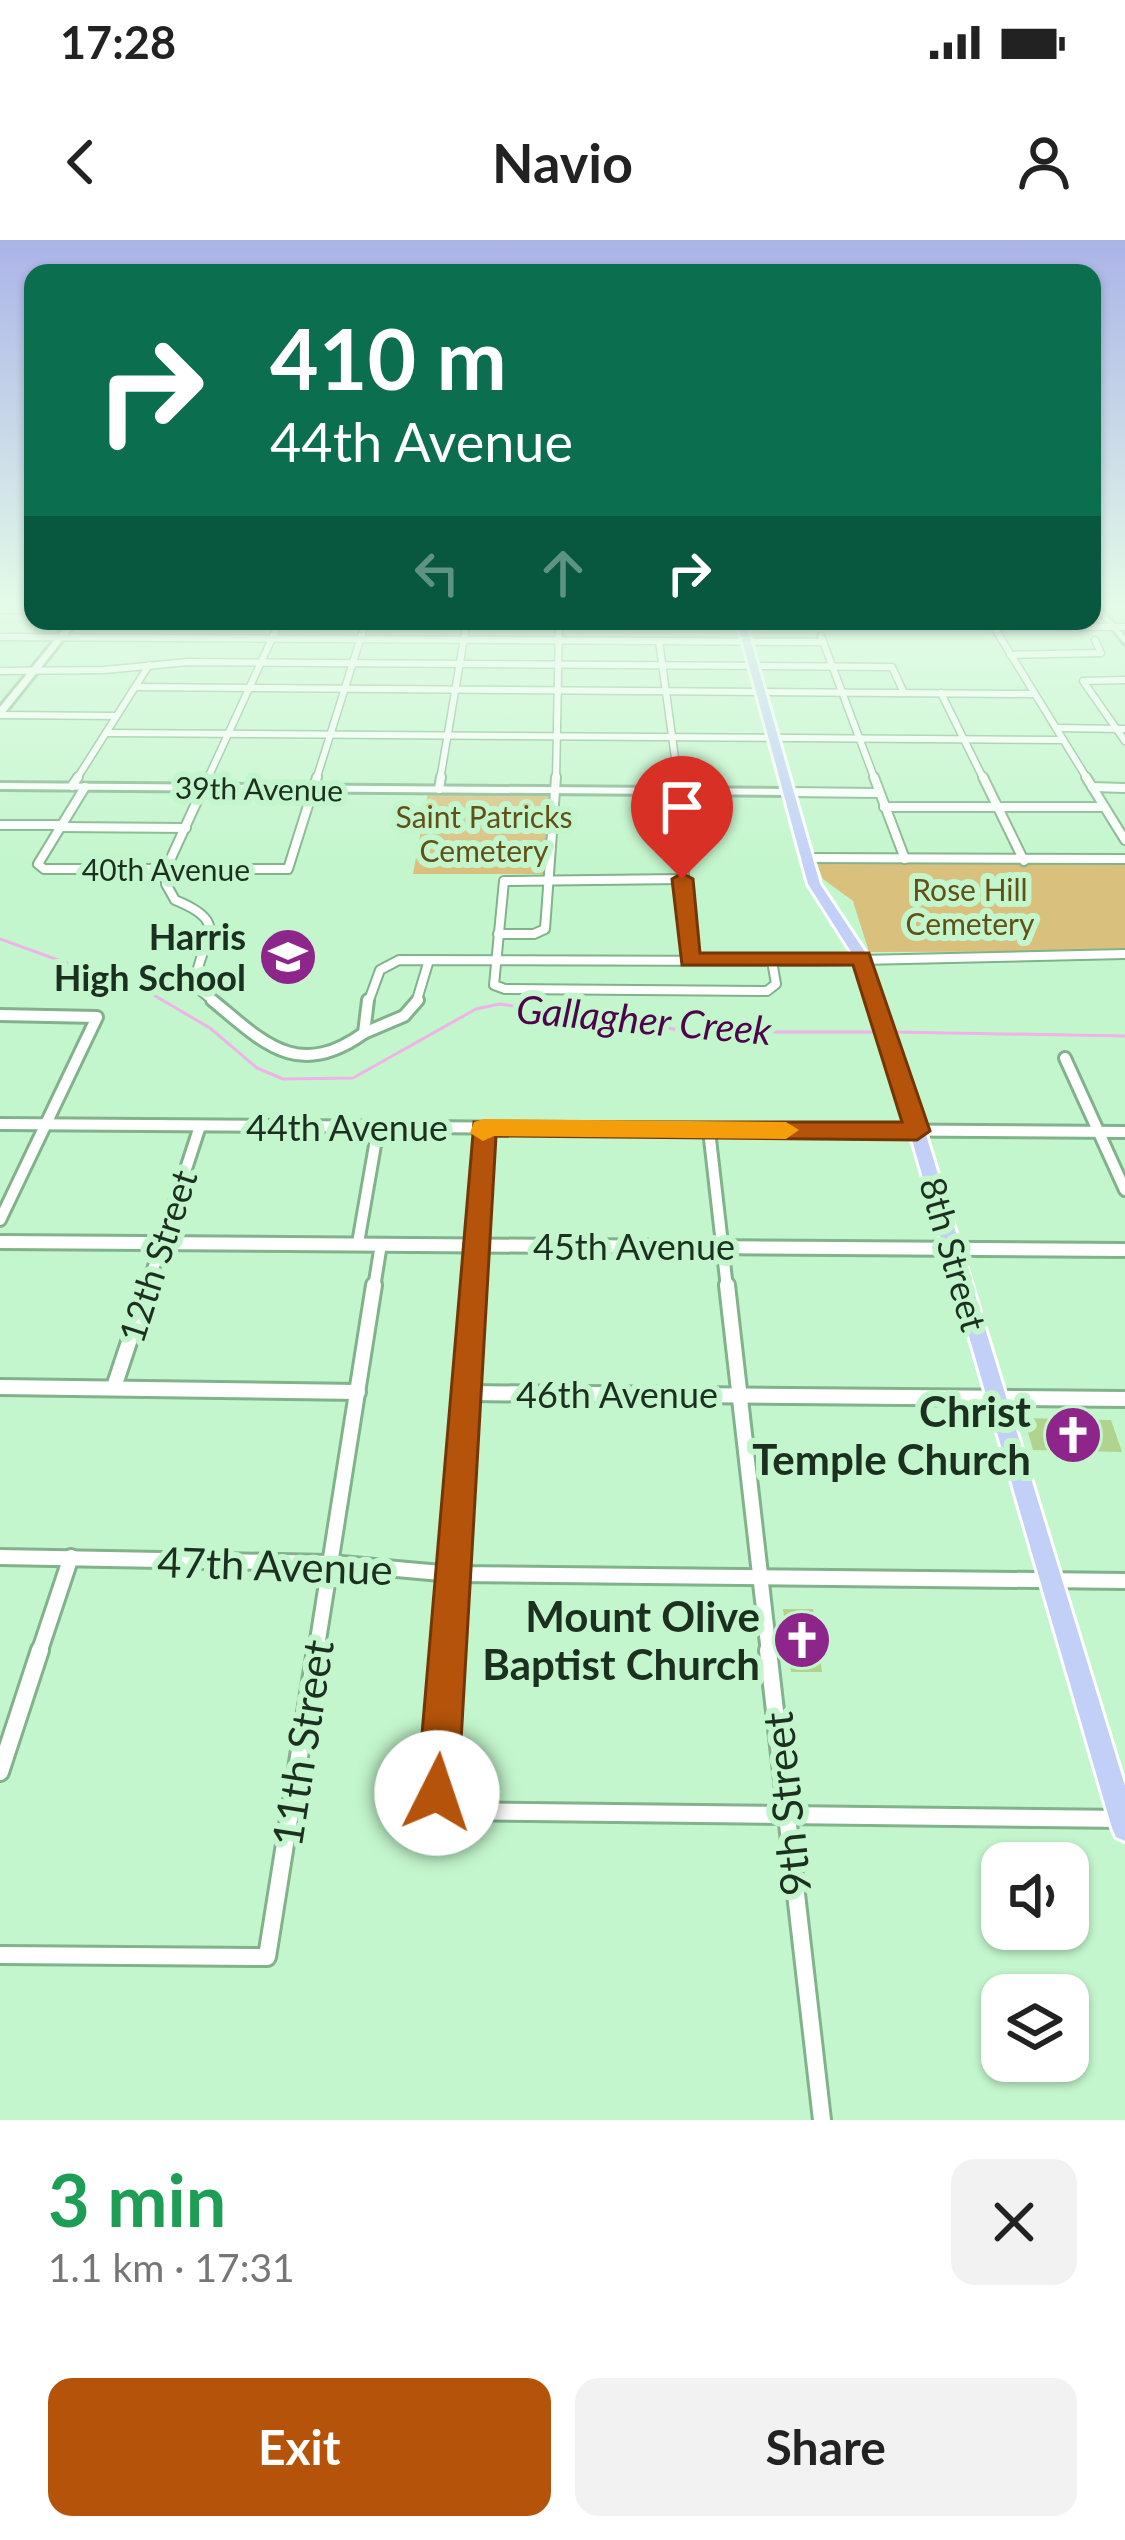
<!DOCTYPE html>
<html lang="en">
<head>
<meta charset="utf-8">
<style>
  body { margin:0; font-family:Lato,sans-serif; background:#f2f2f2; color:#222; height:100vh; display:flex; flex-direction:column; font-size:45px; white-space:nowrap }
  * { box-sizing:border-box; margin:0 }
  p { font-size:39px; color:#767676 }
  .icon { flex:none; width:66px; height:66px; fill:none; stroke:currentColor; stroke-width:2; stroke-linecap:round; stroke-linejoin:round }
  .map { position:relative; height:1880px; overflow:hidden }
  .panel { display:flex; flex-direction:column; background:#fff; flex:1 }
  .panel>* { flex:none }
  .top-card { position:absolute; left:24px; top:24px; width:1077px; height:366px; border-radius:24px; box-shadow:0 3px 9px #0004; background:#0b6e4f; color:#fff; overflow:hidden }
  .fabs { position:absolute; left:981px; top:1602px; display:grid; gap:24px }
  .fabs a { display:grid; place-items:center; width:108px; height:108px; border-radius:24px; background:#fff; box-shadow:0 3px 9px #0004; font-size:60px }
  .pin { position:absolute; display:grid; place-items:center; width:102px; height:102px; color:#fff; margin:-123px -51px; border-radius:50% 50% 50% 0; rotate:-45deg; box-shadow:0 0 12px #0007 }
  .pin .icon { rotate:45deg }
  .me { position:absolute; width:132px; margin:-66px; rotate:4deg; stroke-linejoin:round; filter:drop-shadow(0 0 9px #0008) }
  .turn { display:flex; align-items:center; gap:42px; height:252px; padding:0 48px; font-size:54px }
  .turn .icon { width:156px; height:156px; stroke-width:2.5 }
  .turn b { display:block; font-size:84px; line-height:102px }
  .lanes { display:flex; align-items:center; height:114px; padding:0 48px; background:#0003; justify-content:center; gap:60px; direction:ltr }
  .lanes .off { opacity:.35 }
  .round { display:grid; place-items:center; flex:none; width:126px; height:126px; border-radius:24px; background:#f2f2f2 }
  .summary { display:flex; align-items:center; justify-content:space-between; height:204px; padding:0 48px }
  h1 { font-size:72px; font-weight:700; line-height:90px; color:#1e9e55 }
  .action { display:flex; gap:24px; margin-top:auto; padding:24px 48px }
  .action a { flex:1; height:138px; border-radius:24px; background:#b45309; color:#fff; font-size:48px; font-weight:700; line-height:138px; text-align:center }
  .action a+a { background:#f2f2f2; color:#222 }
  .status { display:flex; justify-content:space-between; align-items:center; height:84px; padding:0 60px; background:#fff; direction:ltr }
  .status svg { height:33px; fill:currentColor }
  header { display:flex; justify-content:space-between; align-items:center; height:156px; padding:0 48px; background:#fff; font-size:54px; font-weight:700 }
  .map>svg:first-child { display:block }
  .green { fill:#d9c07d }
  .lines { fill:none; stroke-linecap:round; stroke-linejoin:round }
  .stream { stroke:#efb2e9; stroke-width:3 }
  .building { fill:#b0d38e }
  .street-far4-casing { stroke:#81b28b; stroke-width:9 }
  .street-far3-casing { stroke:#81b28b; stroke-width:12 }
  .street-far2-casing { stroke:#81b28b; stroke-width:16 }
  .street-far1-casing { stroke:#81b28b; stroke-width:20 }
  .street-casing { stroke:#81b28b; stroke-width:22 }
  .secondary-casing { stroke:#81b28b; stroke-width:6 }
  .primary-casing { stroke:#fff; stroke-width:6 }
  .street-far4 { stroke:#fff; stroke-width:6 }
  .street-far3 { stroke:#fff; stroke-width:8 }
  .street-far2 { stroke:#fff; stroke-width:10 }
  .street-far1 { stroke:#fff; stroke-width:14 }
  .street { stroke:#fff; stroke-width:16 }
  .secondary { fill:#fff; fill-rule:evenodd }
  .primary { fill:#c2d0f8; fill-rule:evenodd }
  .route { fill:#b45309; stroke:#753606; stroke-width:3 }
  .slow { fill:#f59e0b }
  .labels { text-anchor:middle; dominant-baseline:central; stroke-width:12; stroke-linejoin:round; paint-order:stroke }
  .far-street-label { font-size:30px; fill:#1c3020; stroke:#c3f6cc }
  .far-park-label { font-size:30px; fill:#635017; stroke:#c3f6cc }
  .poi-label { font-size:36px; font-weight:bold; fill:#1c3020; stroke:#c3f6cc; text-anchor:end }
  .street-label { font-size:36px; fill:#1c3020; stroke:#c3f6cc }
  .water-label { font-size:39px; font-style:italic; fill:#4d044a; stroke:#c3f6cc }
  .near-poi-label { font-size:42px; font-weight:bold; fill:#1c3020; stroke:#c3f6cc; text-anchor:end }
  .near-street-label { font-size:42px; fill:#1c3020; stroke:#c3f6cc }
</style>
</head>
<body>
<div class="status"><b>17:28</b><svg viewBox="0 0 49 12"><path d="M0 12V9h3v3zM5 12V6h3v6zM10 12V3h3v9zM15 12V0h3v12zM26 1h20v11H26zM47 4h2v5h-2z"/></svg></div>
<header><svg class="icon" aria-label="back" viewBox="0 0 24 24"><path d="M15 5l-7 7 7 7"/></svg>Navio<svg class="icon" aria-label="person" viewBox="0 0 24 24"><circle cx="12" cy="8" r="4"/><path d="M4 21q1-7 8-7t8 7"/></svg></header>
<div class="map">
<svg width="1125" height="1880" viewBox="0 0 1125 1880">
  <rect width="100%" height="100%" fill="#c3f6cc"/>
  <g class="green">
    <path d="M428 552 549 553 546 634H413Z"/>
    <path d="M816 621H1125V711L869 712 853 661 823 639Z"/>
  </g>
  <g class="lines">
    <g class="stream">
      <path d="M0 699 152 754 210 788 257 828 283 839 353 838 476 769 500 764 695 792H883"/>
      <path d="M893 792 1125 796"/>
    </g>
  </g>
  <g class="building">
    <path d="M1024 1178 1111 1180 1122 1212 1033 1210Z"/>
    <path d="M783 1369H813L822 1432H791Z"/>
  </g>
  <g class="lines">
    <g class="street-far4-casing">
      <g id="street-far4">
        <path d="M0 370H33"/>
        <path d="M992 384 1088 540"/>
        <path d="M817 385 1125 387"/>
        <path d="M821 396 875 540"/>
        <path d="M0 397 823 402"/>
        <path d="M659 401 678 540"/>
        <path d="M1010 415 1101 413 1095 400"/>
        <path d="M0 431 104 430 188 422 892 427 904 453"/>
        <path d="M1125 440 1083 441 1125 501"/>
        <path d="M136 447 1034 454"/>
        <path d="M941 453 984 540"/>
        <path d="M0 475 116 476"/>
        <path d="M1056 488 1125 489"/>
        <path d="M106 493 1063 500"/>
        <path d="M76 540 149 425"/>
        <path d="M207 540 280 381"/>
        <path d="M316 540 366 381"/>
        <path d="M440 540 467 381"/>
        <path d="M556 540 559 381"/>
      </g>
    </g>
    <g class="street-far3-casing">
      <g id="street-far3">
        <path d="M208 537 166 629V644L175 660C237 685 197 700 195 746L216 763"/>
        <path d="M677 537 690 720"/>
        <path d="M874 537 905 619"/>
        <path d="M983 537 1024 621"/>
        <path d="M1086 537 1125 600"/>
        <path d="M72 546 78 537"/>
        <path d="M85 547 38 624 44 629H288L317 537"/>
        <path d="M1092 547 1125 548"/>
        <path d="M439 549 441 537"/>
        <path d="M788 552 878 553"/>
        <path d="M884 567H1104"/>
        <path d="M0 585H60"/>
        <path d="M59 587 186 588"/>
        <path d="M805 618 1125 619"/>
        <path d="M682 639 504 641 494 745 505 749 767 751 776 744 772 721"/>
        <path d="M498 694H534L545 689 556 537"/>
        <path d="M368 763 380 730 399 720 816 721 1125 714"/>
        <path d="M416 763 429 720"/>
      </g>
    </g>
    <g class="street-far2-casing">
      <g id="street-far2">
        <path d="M212 760C263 802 297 841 364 793L368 760"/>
        <path d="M0 775 97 777 0 980"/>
        <path d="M364 793 404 776 418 760"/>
        <path d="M1065 818 1125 950"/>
        <path d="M0 884 1125 892"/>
        <path d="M709 890 727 1048"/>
        <path d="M358 1003 378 888"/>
        <path d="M147 1048 200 886"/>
        <path d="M374 1048 381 1004"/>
        <path d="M473 1048 484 888"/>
      </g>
    </g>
    <g class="street-far1-casing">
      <g id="street-far1">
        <path d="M727 1045 769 1413"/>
        <path d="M0 1147 358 1152"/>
        <path d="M114 1147 148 1045"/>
        <path d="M468 1153 1125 1159"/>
        <path d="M0 1317 330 1323 452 1334 1125 1341"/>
        <path d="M39 1413 71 1317"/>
        <path d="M316 1413 374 1045"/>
        <path d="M447 1413 473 1045"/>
      </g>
    </g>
    <g class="street-casing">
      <g id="street">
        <path d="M447 1410 437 1553 455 1571 1125 1579"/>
        <path d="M768 1410 822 1880"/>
        <path d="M0 1532 40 1410"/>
        <path d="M0 1715 267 1717 316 1410"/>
      </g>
    </g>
    <g class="secondary-casing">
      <g id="secondary">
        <path d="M1092 365H1098L1125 397V404Z"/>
        <path d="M70 381H78L3 475 0 476V467Z"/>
        <path d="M0 543 788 549 793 552 788 555 0 549Z"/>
        <path d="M0 996 1125 1004V1016L0 1008Z"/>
      </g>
    </g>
    <g class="primary-casing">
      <path id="primary" d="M737 381H745L820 644 869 718 897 800 1125 1546V1601L1116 1597 1112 1588 883 800 855 718 808 644Z"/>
    </g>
    <use href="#street-far4" class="street-far4"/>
    <use href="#street-far3" class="street-far3"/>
    <use href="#street-far2" class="street-far2"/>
    <use href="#street-far1" class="street-far1"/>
    <use href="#street" class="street"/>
    <use href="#secondary" class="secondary"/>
    <use href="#primary" class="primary"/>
  </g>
  <linearGradient id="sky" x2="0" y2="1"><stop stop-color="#abb3e8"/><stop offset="0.58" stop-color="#e4fbe8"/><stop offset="1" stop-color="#e4fbe8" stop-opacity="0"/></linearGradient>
  <rect width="1125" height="628" fill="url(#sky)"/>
  <path class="route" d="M682 633 693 639 700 713H869L930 891 917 900 496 896 458 1553 452 1567 437 1573 423 1567 417 1553 474 882H902L853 725H682L672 639Z"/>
  <path class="slow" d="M484 879 786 882 799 890 786 899 494 896 483 901 470 893 474 882Z"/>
  <defs>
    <g id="school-disc" transform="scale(3)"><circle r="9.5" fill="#8e258a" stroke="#c3f6cc"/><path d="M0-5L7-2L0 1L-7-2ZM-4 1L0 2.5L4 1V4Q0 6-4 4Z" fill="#fff"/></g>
    <g id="church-disc" transform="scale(3)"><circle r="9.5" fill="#8e258a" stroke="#c3f6cc"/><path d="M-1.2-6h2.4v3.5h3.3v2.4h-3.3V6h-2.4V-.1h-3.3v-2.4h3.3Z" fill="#fff"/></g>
  </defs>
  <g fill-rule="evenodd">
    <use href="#school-disc" x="288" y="717"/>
    <use href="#church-disc" x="1073" y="1195"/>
    <use href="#church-disc" x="802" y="1400"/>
  </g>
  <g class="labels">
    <g class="far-street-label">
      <text transform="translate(259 548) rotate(1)">39th Avenue</text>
      <text x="166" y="629">40th Avenue</text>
    </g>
    <g class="far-park-label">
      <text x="484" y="576">Saint Patricks<tspan x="484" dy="34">Cemetery</tspan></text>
      <text x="970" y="649">Rose Hill<tspan x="970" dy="34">Cemetery</tspan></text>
    </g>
    <g class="poi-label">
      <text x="246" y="696">Harris<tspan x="246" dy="41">High School</tspan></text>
    </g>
    <g class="street-label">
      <text x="347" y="887">44th Avenue</text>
      <text x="634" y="1006">45th Avenue</text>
      <text transform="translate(954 1014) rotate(74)">8th Street</text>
      <text transform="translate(157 1016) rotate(-72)">12th Street</text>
      <text x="617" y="1154">46th Avenue</text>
    </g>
    <g class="water-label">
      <text transform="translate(644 779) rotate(5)">Gallagher Creek</text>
    </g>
    <g class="near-poi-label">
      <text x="1031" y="1171">Christ<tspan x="1031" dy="48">Temple Church</tspan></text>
      <text x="760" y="1376">Mount Olive<tspan x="760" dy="48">Baptist Church</tspan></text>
    </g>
    <g class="near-street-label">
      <text transform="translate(275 1325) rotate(2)">47th Avenue</text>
      <text transform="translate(302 1503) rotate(-81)">11th Street</text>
      <text transform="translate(786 1564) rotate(-96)">9th Street</text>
    </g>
  </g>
</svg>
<div class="fabs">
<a><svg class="icon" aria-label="sound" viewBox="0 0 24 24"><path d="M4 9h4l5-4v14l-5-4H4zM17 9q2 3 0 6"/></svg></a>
<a><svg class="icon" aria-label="layers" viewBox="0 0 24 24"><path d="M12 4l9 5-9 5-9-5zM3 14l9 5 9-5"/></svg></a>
</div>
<div class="pin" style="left:682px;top:639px;background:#d93025"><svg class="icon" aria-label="arrive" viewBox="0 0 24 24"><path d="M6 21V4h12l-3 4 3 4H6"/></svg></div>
<svg class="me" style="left:437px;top:1553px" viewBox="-20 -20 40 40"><circle r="19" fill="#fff"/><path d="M0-13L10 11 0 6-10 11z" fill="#b45309"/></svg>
<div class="top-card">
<div class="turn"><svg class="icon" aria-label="right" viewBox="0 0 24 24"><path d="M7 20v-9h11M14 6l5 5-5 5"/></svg><div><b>410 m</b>44th Avenue</div></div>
<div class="lanes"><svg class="icon off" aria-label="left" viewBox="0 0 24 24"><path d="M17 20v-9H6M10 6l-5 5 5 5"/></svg><svg class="icon off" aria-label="ahead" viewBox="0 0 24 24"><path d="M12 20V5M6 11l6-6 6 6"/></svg><svg class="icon" aria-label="right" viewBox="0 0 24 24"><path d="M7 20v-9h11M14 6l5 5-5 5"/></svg></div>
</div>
</div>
<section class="panel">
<div class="summary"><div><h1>3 min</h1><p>1.1 km · 17:31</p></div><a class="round"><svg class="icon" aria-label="close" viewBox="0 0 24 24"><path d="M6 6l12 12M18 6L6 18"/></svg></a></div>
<div class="action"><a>Exit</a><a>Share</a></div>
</section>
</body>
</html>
